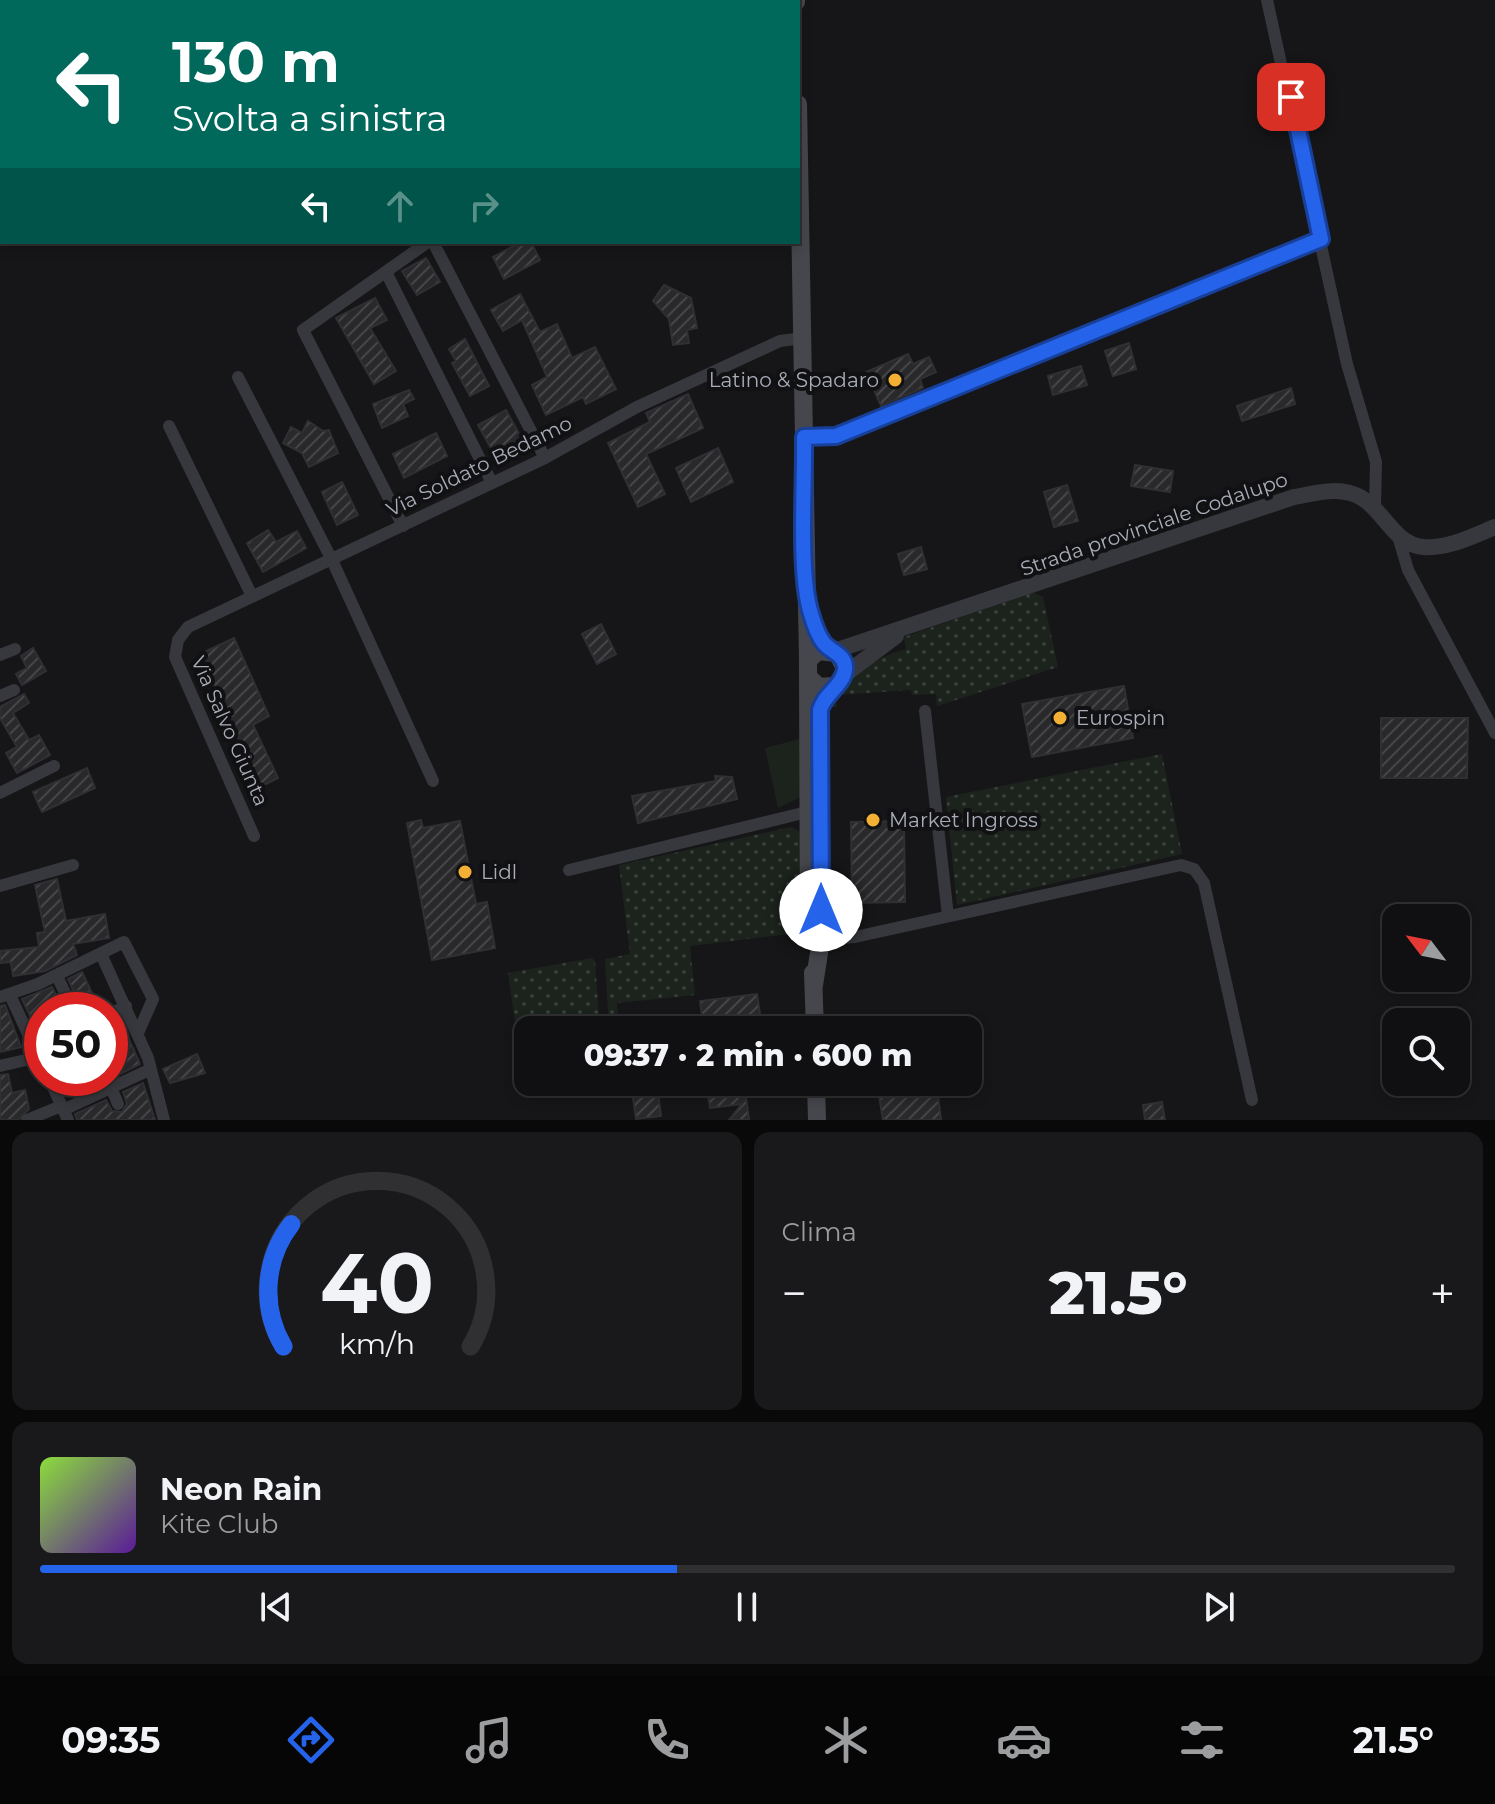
<!DOCTYPE html>
<html lang="it">
<head>
<meta charset="utf-8">
<style>
  body { margin:0; font-family:Montserrat,sans-serif; background:#19191b; color:#f1f3f6; height:100vh; display:flex; flex-direction:column; font-size:30px; white-space:nowrap }
  * { box-sizing:border-box; margin:0 }
  p { font-size:26px; color:#9c9d9f }
  .icon { flex:none; width:44px; height:44px; fill:none; stroke:currentColor; stroke-width:2; stroke-linecap:round; stroke-linejoin:round }
  .map { position:relative; height:1120px; overflow:hidden }
  .side { display:flex; flex-direction:column; gap:12px; padding:12px; background:#09090a; flex:1 }
  .side>* { flex:none }
  .top-card { position:absolute; left:0px; top:0px; width:800px; height:244px; box-shadow:0 4px 12px #0003,0 0 0 2px #303032; background:#00695c; color:#fff; overflow:hidden }
  .needle { width:52px; rotate:302deg }
  .tools { position:absolute; left:1382px; top:904px; display:grid; gap:16px }
  .tools a { display:grid; place-items:center; width:88px; height:88px; border-radius:16px; background:#101012; box-shadow:0 4px 12px #0003,0 0 0 2px #303032; font-size:40px }
  .speed { position:absolute; left:24px; top:992px; display:flex; gap:16px; font-size:40px; font-weight:700; text-align:center }
  .speed>* { display:grid; place-content:center; width:104px; height:104px; border-radius:50%; background:#101012; box-shadow:0 4px 12px #0003,0 0 0 2px #303032; line-height:1 }
  .speed .limit { border:12px solid #d22; background:#fff; color:#111 }
  .pin { position:absolute; display:grid; place-items:center; width:68px; height:68px; color:#fff; margin:-34px; border-radius:16px; box-shadow:0 4px 12px #0006 }
  .me { position:absolute; width:88px; margin:-44px; rotate:0deg; stroke-linejoin:round; filter:drop-shadow(0 0 6px #0008) }
  .turn { display:flex; align-items:center; gap:28px; height:168px; padding:0 40px; font-size:36px }
  .turn .icon { width:104px; height:104px; stroke-width:2.5 }
  .turn b { display:block; font-size:56px; line-height:68px }
  .lanes { display:flex; align-items:center; height:76px; padding:0 40px; background:#0003; justify-content:center; gap:40px; direction:ltr }
  .lanes .off { opacity:.35 }
  .big { font-size:60px; font-weight:800; line-height:1.1 }
  .side .tile { flex:1; display:flex; flex-direction:column; justify-content:center; gap:12px; min-width:0; padding:0 28px; border-radius:16px; background:#19191b }
  .side .dial { align-items:center; gap:0 }
  .dial svg { height:208px; overflow:visible; fill:none; stroke:#303032; stroke-width:7; stroke-linecap:round; text-anchor:middle }
  .dial text { fill:#f1f3f6; stroke:none }
  .song { display:flex; align-items:center; gap:24px }
  .cover { width:96px; height:96px; border-radius:12px; background:linear-gradient(135deg,hsl(90 70% 55%),hsl(270 70% 35%)) }
  .played { height:8px; border-radius:4px; background:linear-gradient(90deg,#2563eb 45%,#303032 45%) }
  .keys { display:flex; justify-content:space-around; direction:ltr }
  .heat { display:flex; justify-content:space-between; align-items:center; font-size:44px; direction:ltr }
  .side .tiles { flex:1; display:grid; gap:12px; grid-template-columns:1fr 1fr }
  .tile:last-child { grid-column:span 2 }
  .trip { position:absolute; left:514px; top:1016px; width:468px; height:80px; border-radius:16px; background:#101012; box-shadow:0 4px 12px #0003,0 0 0 2px #303032; font-weight:800; line-height:80px; text-align:center }
  .dock { display:flex; height:128px; justify-content:space-around; align-items:center; background:#060607; color:#9c9d9f }
  .dock .icon { width:56px; height:56px }
  .dock .on { color:#2563eb }
  .dock b { font-size:36px; color:#f1f3f6 }
  .map>svg:first-child { display:block }
  .grass { fill:url(#grass-dots) }
  .garden { fill:#1c231d }
  .building { fill:url(#building-hatch); stroke:#303034; stroke-width:2 }
  .lines { fill:none; stroke-linecap:round; stroke-linejoin:round }
  .minor { stroke:#37383d; stroke-width:12 }
  .tertiary { stroke:#37383d; stroke-width:16 }
  .secondary { stroke:#45474d; stroke-width:18 }
  .route-casing { stroke:#184099; stroke-width:20 }
  .route { stroke:#2563eb; stroke-width:14 }
  .poi-dot { fill:#f2b134; stroke:#111113; stroke-width:3 }
  .labels { text-anchor:middle; stroke-width:8; stroke-linejoin:round; paint-order:stroke }
  .poi-label { font-size:20px; fill:#a8adb8; stroke:#111113; text-anchor:start }
  .street-label { font-size:20px; fill:#a8adb8; stroke:#111113 }
</style>
</head>
<body>
<div class="map">
<svg width="1495" height="1120" viewBox="0 0 1495 1120">
  <defs>
    <pattern id="grass-dots" width="8" height="8" patternUnits="userSpaceOnUse" patternTransform="scale(2)"><rect width="8" height="8" fill="#1c231d"/><path d="M2 2h.1M6 6h.1" fill="none" stroke="#3a403c" stroke-width="1.8" stroke-linecap="round"/></pattern>
    <pattern id="building-hatch" width="6" height="6" patternUnits="userSpaceOnUse" patternTransform="scale(2)"><rect width="6" height="6" fill="#29292c"/><path d="M-1 1l2-2M0 6l6-6M5 7l2-2" fill="none" stroke="#454548"/></pattern>
  </defs>
  <rect width="100%" height="100%" fill="#161618"/>
  <g class="grass">
    <path d="M1033,592L1043,597L1058,667L937,706L936,694L912,695L911,690L837,695L836,707H826C848,680 871,658 906,649L904,637Z"/>
    <path d="M1162,754L1182,854L957,905L946,797Z"/>
    <path d="M791,827L800,832L805,932L690,946L695,995L617,1003L619,1030H609L605,959L630,954L619,865Z"/>
    <path d="M592,958L595,961L600,1030H528V1062L521,1063L508,973Z"/>
  </g>
  <path class="garden" d="M800,739L801,797L778,808L765,748Z"/>
  <g class="building">
    <path d="M521,242H531L540,260L504,279L493,257Z"/>
    <path d="M426,258L440,282L417,295L402,271Z"/>
    <path d="M664,285L691,298L697,328L687,330L689,343L673,345L669,319L653,301Z"/>
    <path d="M520,294L540,332L557,324L572,358L595,347L616,389L586,404L583,397L546,415L532,385L547,377L522,320L503,331L491,310Z"/>
    <path d="M375,298L387,320L370,328L396,371L374,384L336,318Z"/>
    <path d="M465,339L489,386L470,396L452,363L456,361L449,349Z"/>
    <path d="M1129,343L1136,369L1113,376L1105,351Z"/>
    <path d="M908,354L913,364L929,357L936,372L920,379L923,388L881,406L866,372Z"/>
    <path d="M1081,366L1087,385L1053,395L1048,376Z"/>
    <path d="M1291,388L1295,404L1242,421L1237,406Z"/>
    <path d="M409,390L414,399L403,404L408,416L382,428L373,404Z"/>
    <path d="M688,394L703,428L646,454L665,494L638,507L608,443L650,422L646,413Z"/>
    <path d="M506,410L522,439L494,454L478,425Z"/>
    <path d="M308,421L323,431L329,430L338,453L309,467L302,453L283,443L291,427L302,433Z"/>
    <path d="M436,433L447,456L404,478L393,454Z"/>
    <path d="M718,448L733,482L691,502L676,468Z"/>
    <path d="M1135,465L1173,471L1170,492L1131,486Z"/>
    <path d="M342,482L358,515L337,525L322,492Z"/>
    <path d="M1067,485L1078,521L1054,527L1044,492Z"/>
    <path d="M268,530L276,542L297,531L306,548L263,572L247,543Z"/>
    <path d="M921,547L927,569L904,575L898,554Z"/>
    <path d="M601,624L616,654L597,664L582,634Z"/>
    <path d="M234,638L269,716L253,725L278,778L260,787L200,654Z"/>
    <path d="M33,648L46,671L22,685L16,674L27,668L21,656Z"/>
    <path d="M1124,686L1133,738L1032,757L1022,704Z"/>
    <path d="M24,694L29,703L13,713L29,740L39,735L50,755L17,773L6,753L17,747L0,718V707Z"/>
    <path d="M1381,718H1468L1467,778H1381Z"/>
    <path d="M87,768L95,788L42,812L33,792Z"/>
    <path d="M715,776L732,777L737,799L638,823L632,796L716,781Z"/>
    <path d="M421,820L423,828L460,821L476,904L487,902L495,948L432,960L407,823Z"/>
    <path d="M904,821L905,902L852,903L851,822Z"/>
    <path d="M57,879L66,921L105,914L109,938L73,944L77,955L45,971L13,976L11,962L0,963V951L39,947L37,933L45,932L35,885Z"/>
    <path d="M82,972L100,1010H82L68,979Z"/>
    <path d="M52,987L63,1010H42V1041L22,999Z"/>
    <path d="M757,994L762,1028L704,1030L700,1001Z"/>
    <path d="M5,1005L21,1047L0,1052V1006Z"/>
    <path d="M910,1018L912,1030H874L873,1024Z"/>
    <path d="M121,1021L140,1064L116,1076L110,1070V1026Z"/>
    <path d="M197,1054L205,1073L170,1083L163,1069Z"/>
    <path d="M8,1074L12,1093L25,1090L29,1109L18,1120H0V1075Z"/>
    <path d="M706,1082H744L749,1120H729L742,1104L710,1108Z"/>
    <path d="M143,1083L155,1120H77L75,1114L106,1100L112,1111L122,1112L127,1104L123,1092Z"/>
    <path d="M649,1087L650,1095L658,1093L661,1116L636,1119L632,1090Z"/>
    <path d="M937,1088L941,1120H883L879,1096Z"/>
    <path d="M1162,1102L1165,1120H1145L1143,1105Z"/>
  </g>
  <g class="lines">
    <g class="minor">
      <path d="M1267,0L1347,364L1376,462L1375,507"/>
      <path d="M85,2L87,0"/>
      <path d="M386,2L389,0"/>
      <path d="M0,92L2,90"/>
      <path d="M433,242L545,458"/>
      <path d="M386,272L492,483"/>
      <path d="M238,377L332,560L433,781"/>
      <path d="M169,426L252,596"/>
      <path d="M804,437L836,436L1321,239"/>
      <path d="M403,526L303,330L428,242"/>
      <path d="M1398,536L1408,570L1495,733"/>
      <path d="M0,655L15,649"/>
      <path d="M0,696L14,690"/>
      <path d="M925,711L948,916"/>
      <path d="M0,793L54,766"/>
      <path d="M254,836L175,657L178,640L188,627L545,458L637,407L780,341L803,338"/>
      <path d="M569,870L807,812"/>
      <path d="M0,886L73,865"/>
      <path d="M816,940L855,937L1181,865L1194,869L1204,883L1252,1100"/>
      <path d="M101,954L148,1058L164,1120"/>
      <path d="M57,976L73,1010"/>
      <path d="M10,995L42,1064"/>
      <path d="M0,997L38,984L124,942L153,999L138,1033"/>
      <path d="M110,1014L126,1006"/>
      <path d="M0,1066L39,1057"/>
      <path d="M49,1078L68,1120"/>
      <path d="M107,1078L118,1104"/>
      <path d="M63,1110L149,1070"/>
      <path d="M27,1120L61,1106"/>
    </g>
    <g class="tertiary">
      <path d="M834,651L1294,497C1312,494 1332,488 1350,493C1382,501 1390,544 1423,547C1448,549 1473,536 1495,527"/>
      <path d="M844,675L896,636"/>
    </g>
    <g class="secondary">
      <path d="M796,0V2"/>
      <path d="M798,104L808,660"/>
      <path d="M808,677L809,935"/>
      <path d="M813,973L815,1030"/>
      <path d="M814,985L821,940L820,710C825,693 842,685 845,668L837,653L818,651L808,660V677L819,687L834,686"/>
      <path d="M816,1082L817,1120"/>
    </g>
  </g>
  <g class="lines">
    <g class="route-casing">
      <path id="route" d="M821,910L820,710C824,694 844,685 845,669C846,654 830,652 823,642C817,634 814,624 811,614C798,573 805,483 804,437L836,436L1321,239L1291,97"/>
    </g>
    <use href="#route" class="route"/>
  </g>
  <g class="poi-dot">
    <circle cx="895" cy="380" r="8"/>
    <circle cx="1060" cy="718" r="8"/>
    <circle cx="873" cy="820" r="8"/>
    <circle cx="465" cy="872" r="8"/>
  </g>
  <g class="labels">
    <g class="poi-label">
      <text x="879" y="387" text-anchor="end">Latino &amp; Spadaro</text>
      <text x="1076" y="725">Eurospin</text>
      <text x="889" y="827">Market Ingross</text>
      <text x="481" y="879">Lidl</text>
    </g>
    <g class="street-label">
      <text transform="translate(479 466) rotate(-26)" y="7">Via Soldato Bedamo</text>
      <text transform="translate(1154 524) rotate(-19)" y="7">Strada provinciale Codalupo</text>
      <text transform="translate(230 731) rotate(66)" y="7">Via Salvo Giunta</text>
    </g>
  </g>
</svg>
<div class="tools">
<a><svg class="needle" viewBox="-14 -14 28 28"><path d="M0-13l5 13h-10z" fill="#e53935"/><path d="M0 13l5-13h-10z" fill="#9c9d9f"/></svg></a>
<a><svg class="icon" aria-label="search" viewBox="0 0 24 24"><circle cx="10" cy="10" r="6"/><path d="M15 15l6 6"/></svg></a>
</div>
<div class="speed"><div class="limit">50</div></div>
<div class="pin" style="left:1291px;top:97px;background:#d93025"><svg class="icon" aria-label="arrive" viewBox="0 0 24 24"><path d="M6 21V4h12l-3 4 3 4H6"/></svg></div>
<svg class="me" style="left:821px;top:910px" viewBox="-20 -20 40 40"><circle r="19" fill="#fff"/><path d="M0-13L10 11 0 6-10 11z" fill="#2563eb"/></svg>
<div class="trip">09:37 · 2 min · 600 m</div>
<div class="top-card">
<div class="turn"><svg class="icon" aria-label="left" viewBox="0 0 24 24"><path d="M17 20v-9H6M10 6l-5 5 5 5"/></svg><div><b>130 m</b>Svolta a sinistra</div></div>
<div class="lanes"><svg class="icon" aria-label="left" viewBox="0 0 24 24"><path d="M17 20v-9H6M10 6l-5 5 5 5"/></svg><svg class="icon off" aria-label="ahead" viewBox="0 0 24 24"><path d="M12 20V5M6 11l6-6 6 6"/></svg><svg class="icon off" aria-label="right" viewBox="0 0 24 24"><path d="M7 20v-9h11M14 6l5 5-5 5"/></svg></div>
</div>
</div>
<section class="side">
<div class="tiles">
<div class="tile dial"><svg viewBox="0 0 100 80">
<path d="M14 69A42 42 0 1 1 86 69"/>
<path d="M14 69A42 42 0 0 1 17 22" stroke="#2563eb"/>
<text x="50" y="56" font-size="32" font-weight="700">40</text>
<text x="50" y="72" font-size="11">km/h</text>
</svg></div>
<div class="tile"><p>Clima</p>
<div class="heat"><a>−</a><b class="big">21.5°</b><a>+</a></div>
</div>
<div class="tile">
<div class="song"><i class="cover"></i><div><b>Neon Rain</b><p>Kite Club</p></div></div>
<div class="played"></div>
<div class="keys"><svg class="icon" aria-label="previous" viewBox="0 0 24 24"><path d="M18 5L8 12l10 7zM5 5v14"/></svg><svg class="icon" aria-label="pause" viewBox="0 0 24 24"><path d="M8 5v14M16 5v14"/></svg><svg class="icon" aria-label="next" viewBox="0 0 24 24"><path d="M6 5l10 7-10 7zM19 5v14"/></svg></div>
</div>
</div>
</section>
<nav class="dock">
<b>09:35</b>
<svg class="icon on" aria-label="directions" viewBox="0 0 24 24"><path d="M12 3l9 9-9 9-9-9zM9 14v-3h6M13 9l2 2-2 2"/></svg>
<svg class="icon" aria-label="music" viewBox="0 0 24 24"><path d="M9 18V5l10-2v13"/><circle cx="6" cy="18" r="3"/><circle cx="16" cy="16" r="3"/></svg>
<svg class="icon" aria-label="phone" viewBox="0 0 24 24"><path d="M5 4h4l2 5-3 2q2 4 5 5l2-3 5 2v4C11 20 4 13 5 4z"/></svg>
<svg class="icon" aria-label="climate" viewBox="0 0 24 24"><path d="M12 3v18M4 7l16 10M4 17L20 7"/></svg>
<svg class="icon" aria-label="car" viewBox="0 0 24 24"><path d="M5 17H2v-5l4-1 3-4h7l3 4 3 1v5h-3M9 17h6M6 11h13"/><circle cx="7" cy="17" r="2"/><circle cx="17" cy="17" r="2"/></svg>
<svg class="icon" aria-label="filters" viewBox="0 0 24 24"><path d="M4 7h16M4 17h16"/><circle cx="9" cy="7" r="2"/><circle cx="15" cy="17" r="2"/></svg>
<b>21.5°</b>
</nav>
</body>
</html>
